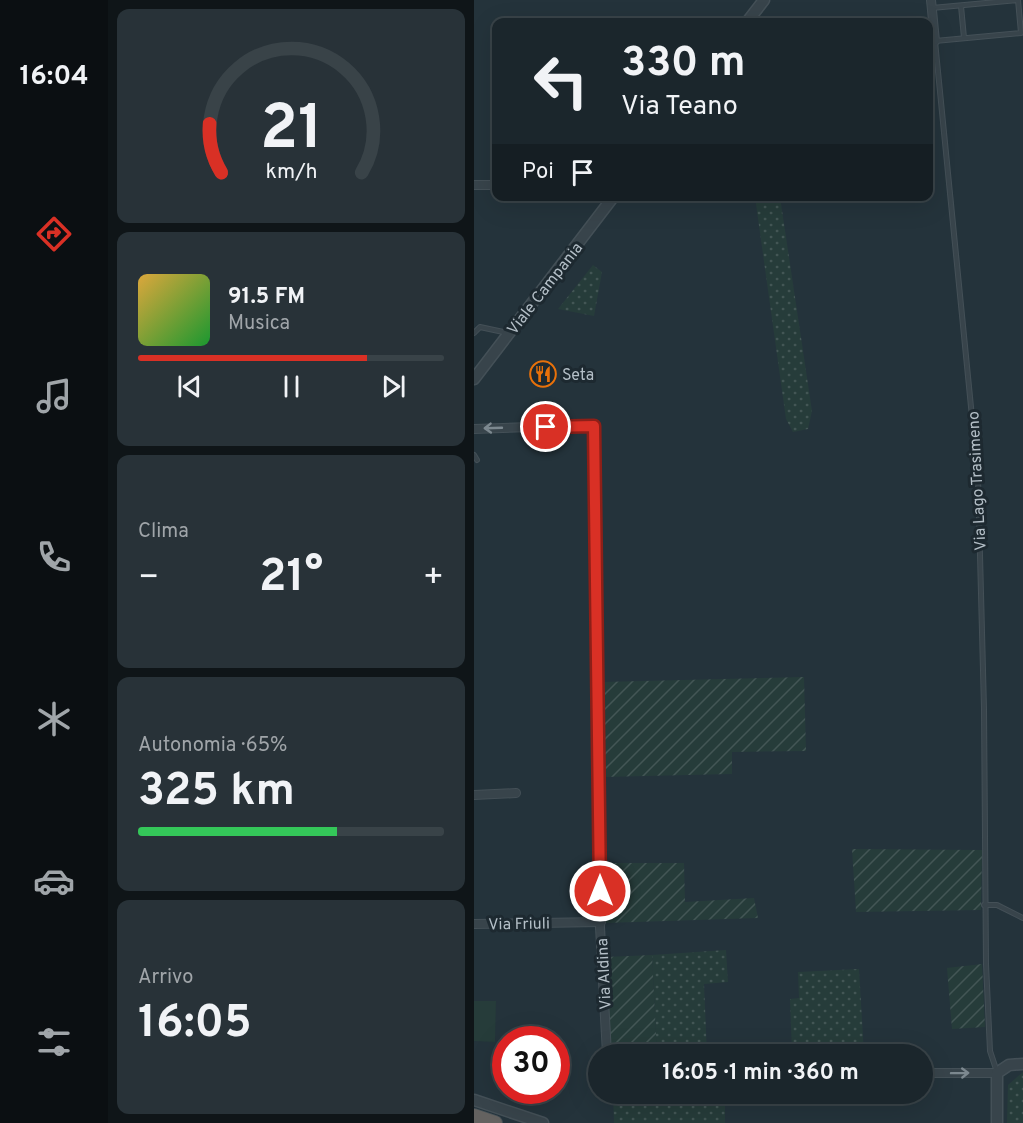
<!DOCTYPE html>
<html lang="it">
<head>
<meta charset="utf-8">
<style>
  body { margin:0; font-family:Overpass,sans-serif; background:#283238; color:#f1f3f6; height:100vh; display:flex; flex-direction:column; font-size:22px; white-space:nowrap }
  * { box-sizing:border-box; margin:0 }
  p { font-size:20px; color:#a0a5a9 }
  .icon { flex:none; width:33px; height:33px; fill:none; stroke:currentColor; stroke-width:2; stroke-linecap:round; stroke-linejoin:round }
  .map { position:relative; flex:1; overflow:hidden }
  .side { display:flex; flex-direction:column; gap:9px; padding:9px; background:#0f1518; width:366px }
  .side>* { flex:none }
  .guide { position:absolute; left:18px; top:18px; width:441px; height:183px; border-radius:12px; box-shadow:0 6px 24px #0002,0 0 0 2px #394348; background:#1b262c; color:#f1f3f6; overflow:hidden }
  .speed { position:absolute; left:18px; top:1026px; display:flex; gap:12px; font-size:30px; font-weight:700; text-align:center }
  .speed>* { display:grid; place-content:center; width:78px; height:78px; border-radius:50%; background:#1b262c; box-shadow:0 6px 24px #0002,0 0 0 2px #394348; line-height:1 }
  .speed .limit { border:9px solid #d22; background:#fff; color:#111 }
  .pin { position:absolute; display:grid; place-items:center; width:51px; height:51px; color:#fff; margin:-26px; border:3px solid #fff; border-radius:50%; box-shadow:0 2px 6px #0007 }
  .me { position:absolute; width:66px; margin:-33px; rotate:0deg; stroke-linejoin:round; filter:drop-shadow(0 0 4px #0008) }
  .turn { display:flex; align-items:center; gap:21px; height:126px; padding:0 30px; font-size:27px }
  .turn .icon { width:78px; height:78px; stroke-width:2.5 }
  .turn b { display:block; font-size:42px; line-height:51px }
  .then { display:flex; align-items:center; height:57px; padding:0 30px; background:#0003; gap:12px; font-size:22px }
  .big { font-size:45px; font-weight:700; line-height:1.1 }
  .side .tile { flex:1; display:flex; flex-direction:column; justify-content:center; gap:9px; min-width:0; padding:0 21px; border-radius:12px; background:#283238 }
  .side .dial { align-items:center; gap:0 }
  .dial svg { height:156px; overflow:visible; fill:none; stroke:#394348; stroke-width:7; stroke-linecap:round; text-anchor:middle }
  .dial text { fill:#f1f3f6; stroke:none }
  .song { display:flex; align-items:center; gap:18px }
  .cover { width:72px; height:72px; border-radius:9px; background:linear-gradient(135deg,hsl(40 70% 55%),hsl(130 70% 35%)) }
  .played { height:6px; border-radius:3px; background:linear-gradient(90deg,#d93025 75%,#394348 75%) }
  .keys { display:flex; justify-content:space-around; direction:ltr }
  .heat { display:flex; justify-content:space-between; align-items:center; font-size:33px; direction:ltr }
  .charge { height:9px; border-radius:4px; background:linear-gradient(90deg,#34c759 65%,#394348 0) }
  .trip { position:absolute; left:114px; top:1044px; width:345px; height:60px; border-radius:30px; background:#1b262c; box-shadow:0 6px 24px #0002,0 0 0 2px #394348; font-weight:700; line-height:60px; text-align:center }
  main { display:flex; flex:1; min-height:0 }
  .tab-bar { display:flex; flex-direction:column; width:108px; justify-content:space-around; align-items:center; background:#0b0f12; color:#a0a5a9 }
  .tab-bar .icon { width:42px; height:42px }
  .tab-bar .active { color:#d93025 }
  .tab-bar b { font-size:27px; color:#f1f3f6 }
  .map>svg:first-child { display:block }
  .grass { fill:url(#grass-dots) }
  .garden { fill:url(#garden-furrows) }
  .pitch { fill:#263c3a }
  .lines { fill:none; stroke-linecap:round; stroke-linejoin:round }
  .service-casing { stroke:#445057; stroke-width:6 }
  .minor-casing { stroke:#445057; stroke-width:10 }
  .tertiary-casing { stroke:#445057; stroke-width:13 }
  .trunk-casing { stroke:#434f56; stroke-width:16 }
  .service { stroke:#38444b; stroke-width:4 }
  .minor { stroke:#38444b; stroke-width:8 }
  .tertiary { stroke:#38444b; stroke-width:10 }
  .trunk { stroke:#646260; stroke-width:14 }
  .oneway { stroke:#7c888f }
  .route-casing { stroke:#8d1f18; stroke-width:15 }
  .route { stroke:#d93025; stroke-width:10 }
  .labels { text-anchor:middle; stroke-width:6; stroke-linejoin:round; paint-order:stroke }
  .street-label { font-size:16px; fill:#b4bfc7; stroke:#1d2930 }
  .poi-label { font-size:16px; fill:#b4bfc7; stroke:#1d2930; text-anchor:start }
</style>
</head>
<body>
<main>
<nav class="tab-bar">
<b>16:04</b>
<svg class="icon active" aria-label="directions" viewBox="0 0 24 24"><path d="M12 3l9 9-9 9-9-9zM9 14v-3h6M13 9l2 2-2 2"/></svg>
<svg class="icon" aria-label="music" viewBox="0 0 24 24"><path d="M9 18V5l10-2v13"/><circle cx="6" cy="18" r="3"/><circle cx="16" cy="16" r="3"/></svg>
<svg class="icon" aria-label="phone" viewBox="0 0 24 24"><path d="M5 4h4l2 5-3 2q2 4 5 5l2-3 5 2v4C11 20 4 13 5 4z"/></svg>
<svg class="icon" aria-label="climate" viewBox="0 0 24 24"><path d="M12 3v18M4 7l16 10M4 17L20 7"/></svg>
<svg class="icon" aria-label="car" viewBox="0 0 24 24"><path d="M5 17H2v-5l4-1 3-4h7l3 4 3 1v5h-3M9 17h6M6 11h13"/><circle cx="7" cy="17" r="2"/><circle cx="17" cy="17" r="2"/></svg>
<svg class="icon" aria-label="filters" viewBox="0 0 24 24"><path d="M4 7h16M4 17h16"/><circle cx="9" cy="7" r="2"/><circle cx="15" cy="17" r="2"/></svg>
</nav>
<section class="side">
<div class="tile dial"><svg viewBox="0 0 100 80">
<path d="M14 69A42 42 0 1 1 86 69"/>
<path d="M14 69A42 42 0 0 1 8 44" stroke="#d93025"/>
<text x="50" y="56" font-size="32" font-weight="700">21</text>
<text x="50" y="72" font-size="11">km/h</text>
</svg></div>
<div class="tile">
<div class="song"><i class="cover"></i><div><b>91.5 FM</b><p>Musica</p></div></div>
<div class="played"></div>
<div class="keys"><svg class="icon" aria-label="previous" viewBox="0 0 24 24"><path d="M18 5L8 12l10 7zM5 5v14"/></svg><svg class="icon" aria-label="pause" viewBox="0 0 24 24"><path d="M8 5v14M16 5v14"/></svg><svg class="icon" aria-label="next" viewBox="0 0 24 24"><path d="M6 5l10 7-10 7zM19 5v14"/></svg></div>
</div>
<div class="tile"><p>Clima</p>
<div class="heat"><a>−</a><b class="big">21°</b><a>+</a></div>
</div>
<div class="tile"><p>Autonomia · 65%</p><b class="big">325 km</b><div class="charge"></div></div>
<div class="tile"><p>Arrivo</p><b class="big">16:05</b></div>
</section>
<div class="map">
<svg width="549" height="1123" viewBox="0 0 549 1123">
  <defs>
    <pattern id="grass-dots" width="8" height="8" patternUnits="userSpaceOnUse" patternTransform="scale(1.5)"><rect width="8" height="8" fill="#263c3a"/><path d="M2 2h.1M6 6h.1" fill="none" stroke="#435655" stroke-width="1.8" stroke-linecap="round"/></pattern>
    <pattern id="garden-furrows" width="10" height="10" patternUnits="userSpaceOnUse" patternTransform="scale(1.5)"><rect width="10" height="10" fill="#263c3a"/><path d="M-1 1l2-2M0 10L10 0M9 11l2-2" fill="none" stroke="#435655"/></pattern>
  </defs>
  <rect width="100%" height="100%" fill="#24333b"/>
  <g class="grass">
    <path d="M281,197H306L338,411L334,429L319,432L312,419Z"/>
    <path d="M119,265L128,272L120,316L84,309Z"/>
    <path d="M252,950L254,982L230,984L233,1054H183L178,955Z"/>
    <path d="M385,969L390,1054H318L316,999L325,998L324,972Z"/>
    <path d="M549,1072V1123H533L534,1085Z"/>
    <path d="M139,1094H251V1123H140Z"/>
  </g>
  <g class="garden">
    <path d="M330,677L332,751L258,752V774L129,777L128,682Z"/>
    <path d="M378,849L508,850L507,910L382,912Z"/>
    <path d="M130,863H210L211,902L280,898L284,918L131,923Z"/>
    <path d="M178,955L183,1054H137L132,957Z"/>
    <path d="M508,964L511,1027L478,1029L473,968Z"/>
  </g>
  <path class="pitch" d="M0,1001H22L21,1042L0,1041Z"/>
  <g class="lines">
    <g class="service-casing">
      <g id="service">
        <path d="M487,6L490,38"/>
        <path d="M458,8L544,0L547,33L461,41L504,478L510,709L512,964L516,1051L523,1072"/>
        <path d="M0,333L6,327L34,333"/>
        <path d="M0,455L3,460"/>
        <path d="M510,905H523L549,918"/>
      </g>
    </g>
    <g class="minor-casing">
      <g id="minor">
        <path d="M457,0L461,41"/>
        <path d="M0,185H22"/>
        <path d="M0,429L120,425L126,927L133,1054"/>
        <path d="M0,795L42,793"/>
        <path d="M0,924L127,922"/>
        <path d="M448,1073H523"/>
      </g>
    </g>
    <g class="tertiary-casing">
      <g id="tertiary">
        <path d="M273,22L290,0"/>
        <path d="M0,379L140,196"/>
        <path d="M0,1100L69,1123"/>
        <path d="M523,1123V1073L535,1065L549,1064"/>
      </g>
    </g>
    <g class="trunk-casing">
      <path id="trunk" d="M0,1116L21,1123"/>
    </g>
    <use href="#service" class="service"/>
    <use href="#minor" class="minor"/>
    <use href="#tertiary" class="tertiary"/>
    <use href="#trunk" class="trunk"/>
  </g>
  <defs><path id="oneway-shaft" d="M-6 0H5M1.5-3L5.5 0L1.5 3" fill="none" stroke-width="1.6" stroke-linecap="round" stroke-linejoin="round" transform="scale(1.5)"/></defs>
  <g class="oneway">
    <use href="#oneway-shaft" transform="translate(19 428) rotate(178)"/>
    <use href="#oneway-shaft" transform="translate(486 1073) rotate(-1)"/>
  </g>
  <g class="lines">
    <g class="route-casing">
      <path id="route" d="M72,427L120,426L126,891"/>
    </g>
    <use href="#route" class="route"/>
  </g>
  <defs>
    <g id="restaurant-ring" transform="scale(1.35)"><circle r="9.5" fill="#1d2930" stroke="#e8710a" stroke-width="1.5"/><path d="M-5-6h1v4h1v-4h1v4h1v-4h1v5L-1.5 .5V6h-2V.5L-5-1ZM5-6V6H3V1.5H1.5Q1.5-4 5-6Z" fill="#e8710a"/></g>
  </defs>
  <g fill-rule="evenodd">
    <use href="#restaurant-ring" x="69" y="374"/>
  </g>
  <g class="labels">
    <g class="street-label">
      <text transform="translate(70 288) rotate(-52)" y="6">Viale Campania</text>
      <text transform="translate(502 481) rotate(-93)" y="6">Via Lago Trasimeno</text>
      <text transform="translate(45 923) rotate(-1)" y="6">Via Friuli</text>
      <text transform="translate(129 974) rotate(-93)" y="6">Via Aldina</text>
    </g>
    <g class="poi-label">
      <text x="88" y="380">Seta</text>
    </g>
  </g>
</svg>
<div class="speed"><div class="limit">30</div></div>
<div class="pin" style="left:72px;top:427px;background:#d93025"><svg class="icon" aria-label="arrive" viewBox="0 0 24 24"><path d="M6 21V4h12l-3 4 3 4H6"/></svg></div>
<svg class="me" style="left:126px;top:891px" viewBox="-20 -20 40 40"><circle r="17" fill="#d93025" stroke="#fff" stroke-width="3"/><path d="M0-11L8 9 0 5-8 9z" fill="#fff"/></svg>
<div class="trip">16:05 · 1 min · 360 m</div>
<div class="guide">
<div class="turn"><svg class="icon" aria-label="left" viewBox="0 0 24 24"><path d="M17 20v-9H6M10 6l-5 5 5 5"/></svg><div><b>330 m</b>Via Teano</div></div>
<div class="then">Poi<svg class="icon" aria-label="arrive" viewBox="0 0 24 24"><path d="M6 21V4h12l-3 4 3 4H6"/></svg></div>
</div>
</div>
</main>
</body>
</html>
